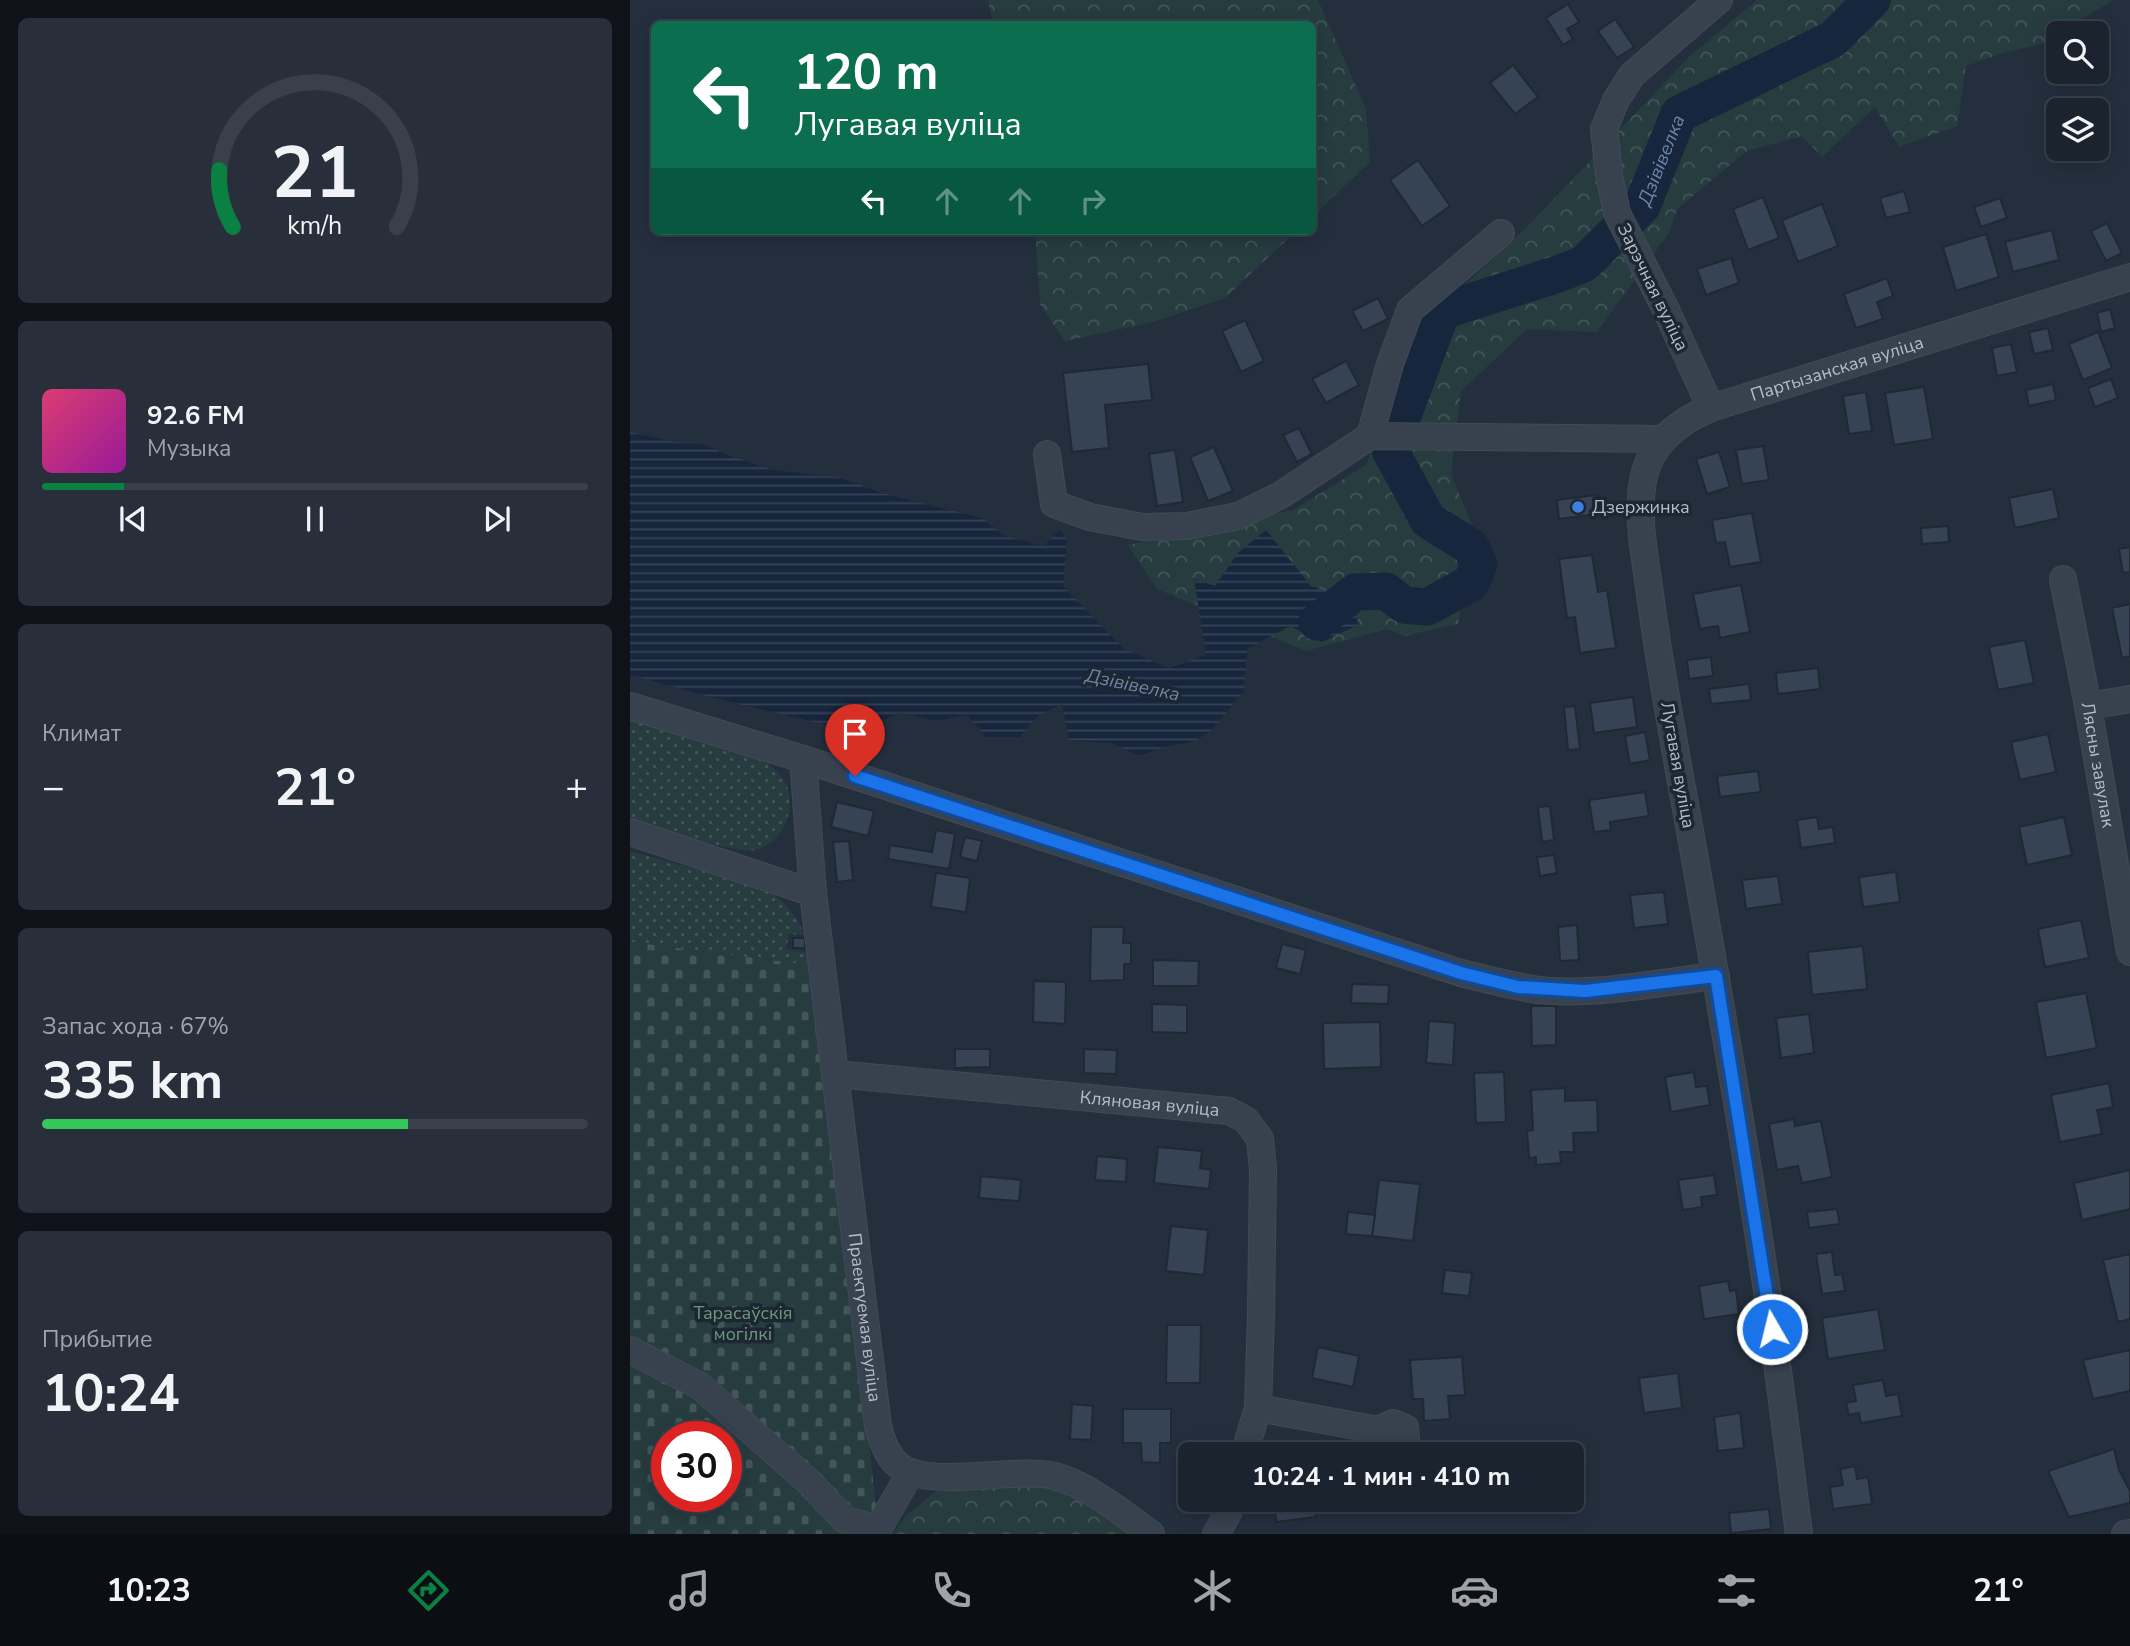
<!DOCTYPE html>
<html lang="ru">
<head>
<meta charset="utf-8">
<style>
  body { margin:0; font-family:"Nunito Sans",sans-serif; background:#282f3a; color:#f1f3f6; height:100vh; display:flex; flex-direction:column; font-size:26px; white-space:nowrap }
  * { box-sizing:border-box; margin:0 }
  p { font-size:23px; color:#a0a4aa }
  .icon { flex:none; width:38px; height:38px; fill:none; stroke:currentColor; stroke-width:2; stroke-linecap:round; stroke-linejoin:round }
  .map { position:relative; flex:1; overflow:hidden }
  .sheet { display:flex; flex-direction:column; gap:18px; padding:18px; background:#0f1319; width:630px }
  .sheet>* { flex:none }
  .guide { position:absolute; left:21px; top:21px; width:665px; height:214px; border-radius:10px; box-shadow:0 4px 18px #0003,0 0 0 2px #39404a; background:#0b6e4f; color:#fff; overflow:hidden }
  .controls { position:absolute; left:1416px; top:21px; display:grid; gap:14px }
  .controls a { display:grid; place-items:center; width:63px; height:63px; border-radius:10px; background:#1b232e; box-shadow:0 4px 18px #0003,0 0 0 2px #39404a; font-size:35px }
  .speed { position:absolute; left:21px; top:1421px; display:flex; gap:14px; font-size:35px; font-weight:700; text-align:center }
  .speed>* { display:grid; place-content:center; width:91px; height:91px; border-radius:50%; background:#1b232e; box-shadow:0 4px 18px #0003,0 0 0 2px #39404a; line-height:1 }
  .speed .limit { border:10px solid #d22; background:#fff; color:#111 }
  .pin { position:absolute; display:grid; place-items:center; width:60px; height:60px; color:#fff; margin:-72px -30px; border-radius:50% 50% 50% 0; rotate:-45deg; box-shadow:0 0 7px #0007 }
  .pin .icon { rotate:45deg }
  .me { position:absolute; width:77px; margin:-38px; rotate:352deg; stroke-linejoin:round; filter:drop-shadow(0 0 5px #0008) }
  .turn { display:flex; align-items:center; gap:24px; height:147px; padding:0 28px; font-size:32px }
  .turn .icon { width:91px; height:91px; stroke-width:2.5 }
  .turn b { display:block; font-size:49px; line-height:60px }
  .lanes { display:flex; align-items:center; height:66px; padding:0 28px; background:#0003; justify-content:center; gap:35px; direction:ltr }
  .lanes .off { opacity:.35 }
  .big { font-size:52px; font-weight:700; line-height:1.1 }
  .sheet .widget { flex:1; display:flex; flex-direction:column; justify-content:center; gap:10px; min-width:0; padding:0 24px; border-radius:10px; background:#282f3a }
  .sheet .dial { align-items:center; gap:0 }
  .dial svg { height:182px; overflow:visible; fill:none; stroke:#39404a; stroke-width:7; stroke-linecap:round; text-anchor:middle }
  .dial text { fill:#f1f3f6; stroke:none }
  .song { display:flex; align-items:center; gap:21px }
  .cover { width:84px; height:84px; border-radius:10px; background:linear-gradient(135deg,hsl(340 70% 55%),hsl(300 70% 35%)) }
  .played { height:7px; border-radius:4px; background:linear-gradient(90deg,#0b8043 15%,#39404a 15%) }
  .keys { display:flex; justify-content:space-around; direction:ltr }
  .heat { display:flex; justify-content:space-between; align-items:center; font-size:38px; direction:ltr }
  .charge { height:10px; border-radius:5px; background:linear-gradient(90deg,#34c759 67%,#39404a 0) }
  .trip { position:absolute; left:548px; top:1442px; width:406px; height:70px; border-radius:10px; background:#1b232e; box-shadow:0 4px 18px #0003,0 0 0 2px #39404a; font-weight:700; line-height:70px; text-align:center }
  .menu { display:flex; height:112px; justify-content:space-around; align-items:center; background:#0b0e12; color:#a0a4aa }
  .menu .icon { width:49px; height:49px }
  .menu .active { color:#0b8043 }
  .menu b { font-size:32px; color:#f1f3f6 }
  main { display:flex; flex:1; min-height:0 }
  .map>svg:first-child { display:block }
  .grass { fill:url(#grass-dots) }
  .forest { fill:url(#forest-crowns) }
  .cemetery { fill:url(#cemetery-stones); fill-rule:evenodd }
  .water { fill:url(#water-rules) }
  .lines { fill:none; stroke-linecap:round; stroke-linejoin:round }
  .river { stroke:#17263c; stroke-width:37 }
  .building { fill:#364354; stroke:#1f2835; stroke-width:2 }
  .minor-casing { stroke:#414a57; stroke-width:28 }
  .minor { stroke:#38414e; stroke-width:26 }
  .route-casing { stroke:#114b97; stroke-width:18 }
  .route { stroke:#1a73e8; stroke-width:12 }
  .shop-dot { fill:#3f7fe0; stroke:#1d2633; stroke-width:2.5 }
  .labels { text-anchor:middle; stroke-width:7; stroke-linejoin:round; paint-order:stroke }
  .street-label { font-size:18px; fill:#b4bcc9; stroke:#1d2633 }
  .poi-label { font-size:18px; fill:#b4bcc9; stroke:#1d2633; text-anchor:start }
  .park-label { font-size:18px; fill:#6b9a76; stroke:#1d2633 }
  .water-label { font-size:19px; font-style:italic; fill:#6d86a8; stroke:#1d2633 }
</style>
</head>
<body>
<main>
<section class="sheet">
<div class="widget dial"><svg viewBox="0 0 100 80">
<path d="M14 69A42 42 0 1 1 86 69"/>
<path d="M14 69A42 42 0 0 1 8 44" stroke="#0b8043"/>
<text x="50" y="56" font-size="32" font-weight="700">21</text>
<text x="50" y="72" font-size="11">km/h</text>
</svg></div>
<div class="widget">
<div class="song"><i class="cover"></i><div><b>92.6 FM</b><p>Музыка</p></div></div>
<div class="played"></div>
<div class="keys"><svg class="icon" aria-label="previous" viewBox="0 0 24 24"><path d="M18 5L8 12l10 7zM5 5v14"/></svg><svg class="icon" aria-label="pause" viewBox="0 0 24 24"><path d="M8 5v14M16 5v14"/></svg><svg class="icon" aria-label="next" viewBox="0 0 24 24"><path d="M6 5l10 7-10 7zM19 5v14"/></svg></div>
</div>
<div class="widget"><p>Климат</p>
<div class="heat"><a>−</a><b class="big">21°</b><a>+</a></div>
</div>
<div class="widget"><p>Запас хода · 67%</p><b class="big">335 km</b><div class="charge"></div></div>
<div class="widget"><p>Прибытие</p><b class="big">10:24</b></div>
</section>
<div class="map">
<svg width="1500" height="1534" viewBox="0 0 1500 1534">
  <defs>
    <pattern id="grass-dots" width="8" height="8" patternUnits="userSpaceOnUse" patternTransform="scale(1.75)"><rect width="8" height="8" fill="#263c3f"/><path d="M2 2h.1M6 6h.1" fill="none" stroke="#435659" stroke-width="1.8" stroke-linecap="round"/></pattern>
    <pattern id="forest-crowns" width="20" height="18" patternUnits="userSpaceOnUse" patternTransform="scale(1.75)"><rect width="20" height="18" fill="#263c3f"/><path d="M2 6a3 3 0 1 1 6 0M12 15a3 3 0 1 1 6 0" fill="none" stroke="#435659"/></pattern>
    <pattern id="cemetery-stones" width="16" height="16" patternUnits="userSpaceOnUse" patternTransform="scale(1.75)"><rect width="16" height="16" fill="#263c3f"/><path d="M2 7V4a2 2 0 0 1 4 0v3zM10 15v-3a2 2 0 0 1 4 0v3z" fill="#435659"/></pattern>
    <pattern id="water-rules" width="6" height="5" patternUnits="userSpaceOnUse" patternTransform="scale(1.75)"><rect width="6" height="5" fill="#17263c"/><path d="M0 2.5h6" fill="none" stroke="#364457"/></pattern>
  </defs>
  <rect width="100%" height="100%" fill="#242f3e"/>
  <g class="grass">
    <path d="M0,716L132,759C151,773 164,787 159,812C156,829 143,846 125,850C105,854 25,827 0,820Z"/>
    <path d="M0,851L131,887C152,898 166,912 174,935L159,934L156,949L176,952L178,965L0,942Z"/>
  </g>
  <g class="forest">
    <path d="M358,0H688L736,109L740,162L683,216L682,24H363Z"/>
    <path d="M1127,0H1483L1412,44L1379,51L1336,66L1327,126L1269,147L1245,107L1192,157L1172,136L1117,151L1047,209L1039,233L967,332L897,329L831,391L821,474L842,525L828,624L774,636L757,629L676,651L527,589L498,545L663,510L736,465L785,331L898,226L1060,56Z"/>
    <path d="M405,231H666L595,298L523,322L435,341L410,304Z"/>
    <path d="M347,1482L419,1486L456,1502L504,1534H262L276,1516L305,1492Z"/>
  </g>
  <path class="cemetery" d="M0,942L178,965L203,1117L249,1534H0ZM37,1437H96V1496H37Z"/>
  <path class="water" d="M0,432L45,442L70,443L101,456L142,470L209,477L252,493L352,518L375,536L414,546L430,529L437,540L433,586L494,649L539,668L576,655L564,579L585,586L608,553L636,530L681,586L700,592H725L728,625L692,642L660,626L617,649L614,691L582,730L565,741L534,747L510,756L481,743L439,741L432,704L408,716L390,737H356L337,715L308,721L270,713L227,732L88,699L0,675Z"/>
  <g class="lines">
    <g class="river">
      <path id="s1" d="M770,423L812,311L925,275L954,264L1012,206L1049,114L1203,39L1242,0"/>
      <path d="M687,622L725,592L756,591L774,605L797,607L841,583L849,564L841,547L798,520L760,450L763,443"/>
    </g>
  </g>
  <g class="building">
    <path d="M938,4L949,22L937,29L943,39L933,45L916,18Z"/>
    <path d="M985,19L1004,47L987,58L968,31Z"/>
    <path d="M883,65L908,97L885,114L860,83Z"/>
    <path d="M788,160L820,206L792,226L760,180Z"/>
    <path d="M1274,191L1280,212L1256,218L1250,198Z"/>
    <path d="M1133,197L1149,238L1118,250L1103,209Z"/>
    <path d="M1370,198L1377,218L1351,227L1344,207Z"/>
    <path d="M1192,204L1208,246L1168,262L1152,220Z"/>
    <path d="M1477,223L1492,253L1476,261L1461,231Z"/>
    <path d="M1422,230L1429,260L1383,272L1375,242Z"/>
    <path d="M1356,234L1369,277L1326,291L1313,247Z"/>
    <path d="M1101,258L1109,283L1076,295L1067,269Z"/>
    <path d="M1257,278L1263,296L1247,302L1253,319L1226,328L1214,294Z"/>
    <path d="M748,298L758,319L733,331L722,311Z"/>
    <path d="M1480,309L1485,328L1471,332L1467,313Z"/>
    <path d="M615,320L634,361L611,372L592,331Z"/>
    <path d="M1418,328L1423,350L1404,354L1399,332Z"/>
    <path d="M1468,332L1482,368L1453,380L1439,344Z"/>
    <path d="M1381,344L1387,372L1367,376L1362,348Z"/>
    <path d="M716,361L729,385L696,403L682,379Z"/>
    <path d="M518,364L522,400L475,405L479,448L442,452L433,373Z"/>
    <path d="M1481,379L1488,398L1465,407L1458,388Z"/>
    <path d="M1423,384L1426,400L1399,406L1396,390Z"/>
    <path d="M1294,387L1303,439L1264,445L1255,393Z"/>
    <path d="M1236,392L1242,431L1219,434L1213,396Z"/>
    <path d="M669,428L682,454L667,462L653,435Z"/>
    <path d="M1133,446L1139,480L1112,484L1106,450Z"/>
    <path d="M584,447L603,491L578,501L560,457Z"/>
    <path d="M545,450L553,502L527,506L519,454Z"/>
    <path d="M1089,452L1100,487L1077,494L1066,459Z"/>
    <path d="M1423,489L1429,518L1385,528L1379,498Z"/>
    <path d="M967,495L969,507L974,506L975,513L929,519L927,500Z"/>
    <path d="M1122,513L1131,562L1100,567L1095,542L1086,543L1082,520Z"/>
    <path d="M1318,526L1319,542L1292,544L1291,528Z"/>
    <path d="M1500,547V572L1493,573L1489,549Z"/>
    <path d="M962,555L968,592L977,590L986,648L950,653L945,617L937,618L929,559Z"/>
    <path d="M1111,585L1120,632L1090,638L1088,626L1070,629L1063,594Z"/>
    <path d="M1500,604V656L1492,658L1482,608Z"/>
    <path d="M1395,640L1404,683L1368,690L1359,647Z"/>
    <path d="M1081,657L1083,676L1059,679L1057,660Z"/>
    <path d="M1188,668L1190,689L1148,694L1146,673Z"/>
    <path d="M1119,684L1121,700L1081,704L1079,689Z"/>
    <path d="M1003,697L1007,727L964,733L960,703Z"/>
    <path d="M945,706L950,749L938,750L934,707Z"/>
    <path d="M1015,732L1020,760L1000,764L995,736Z"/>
    <path d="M1418,734L1426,772L1390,780L1381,742Z"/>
    <path d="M1128,771L1131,792L1090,797L1087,776Z"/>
    <path d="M1015,792L1019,816L980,822L981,830L964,832L959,800Z"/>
    <path d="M207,802L244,811L238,836L201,827Z"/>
    <path d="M920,806L924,840L912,842L908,807Z"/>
    <path d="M1187,817L1189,829L1203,827L1205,843L1171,848L1167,820Z"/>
    <path d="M1434,817L1442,855L1397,865L1389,827Z"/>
    <path d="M306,830L325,834L319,869L258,859L260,845L302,852Z"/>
    <path d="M335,837L352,841L347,861L330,857Z"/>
    <path d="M219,841L223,880L207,882L203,842Z"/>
    <path d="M924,855L927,873L910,876L907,857Z"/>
    <path d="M1266,872L1270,902L1233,907L1229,877Z"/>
    <path d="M306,873L340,878L336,912L301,907Z"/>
    <path d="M1148,876L1152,904L1116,909L1112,880Z"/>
    <path d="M1034,892L1038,924L1004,928L1000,895Z"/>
    <path d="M1451,920L1459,958L1415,967L1408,929Z"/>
    <path d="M947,925L949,960L930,961L928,927Z"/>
    <path d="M461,927H494L493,943H501V964H494V980L460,981Z"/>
    <rect x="163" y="938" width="12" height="10"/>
    <path d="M652,944L676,950L670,974L646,968Z"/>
    <path d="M1233,946L1237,989L1182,995L1178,952Z"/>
    <path d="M523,960L569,961L568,986H523Z"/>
    <path d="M404,981L436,982L435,1024L403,1022Z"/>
    <path d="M722,984L759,985L758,1004L721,1003Z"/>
    <path d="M1456,993L1467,1048L1416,1058L1406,1002Z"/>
    <path d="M522,1004L557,1005V1033L522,1032Z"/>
    <path d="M901,1006H926V1045L902,1046Z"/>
    <path d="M1179,1014L1184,1053L1151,1058L1146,1018Z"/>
    <path d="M799,1021L825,1023L823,1065L796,1063Z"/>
    <path d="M750,1022L751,1067L694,1069L693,1023Z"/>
    <path d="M325,1049H360V1067L325,1068Z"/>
    <path d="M454,1049L487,1050L486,1074L454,1073Z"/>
    <path d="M874,1072L876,1122L846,1123L844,1073Z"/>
    <path d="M1064,1072L1066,1087L1077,1086L1080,1105L1041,1112L1035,1077Z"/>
    <path d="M1479,1083L1483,1107L1467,1110L1472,1134L1430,1142L1421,1095Z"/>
    <path d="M935,1088V1101L967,1100L968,1132L943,1133L944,1152H930L931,1163L906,1165V1157L899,1158L897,1131L903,1130L901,1090Z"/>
    <path d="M1164,1119L1165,1126L1191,1121L1202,1177L1172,1183L1168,1166L1147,1170L1139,1124Z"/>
    <path d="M528,1147L572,1151L570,1168L581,1170L579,1189L524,1183Z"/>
    <path d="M467,1156L497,1159L496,1182L465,1180Z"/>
    <path d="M1500,1170V1209L1452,1220L1444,1183Z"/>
    <path d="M1084,1175L1087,1195L1071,1197L1072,1207L1053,1210L1048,1180Z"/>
    <path d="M351,1176L391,1180L389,1201L349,1198Z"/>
    <path d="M749,1180L790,1184L783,1241L742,1236Z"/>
    <path d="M1207,1209L1210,1224L1179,1228L1177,1212Z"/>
    <path d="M718,1212L745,1215L742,1236L716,1234Z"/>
    <path d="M541,1226L578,1230L574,1275L536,1271Z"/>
    <path d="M1202,1252L1205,1275L1212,1274L1215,1291L1192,1294L1186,1254Z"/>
    <path d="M1500,1254V1319L1488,1322L1473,1260Z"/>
    <path d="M815,1270L842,1273L839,1296L812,1293Z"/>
    <path d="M1098,1281L1100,1291L1106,1290L1109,1314L1074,1319L1069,1286Z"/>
    <path d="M1248,1309L1255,1350L1198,1359L1192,1318Z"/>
    <path d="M537,1325H571L570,1383H536Z"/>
    <path d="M688,1347L729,1356L723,1387L682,1378Z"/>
    <path d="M1500,1350V1391L1463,1399L1453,1360Z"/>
    <path d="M832,1357L835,1395L818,1396L820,1419L794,1421L793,1399H783L780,1360Z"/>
    <path d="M1048,1373L1052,1408L1014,1413L1009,1378Z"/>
    <path d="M1253,1380L1256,1396L1268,1394L1272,1416L1231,1423L1229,1413L1219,1415L1216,1403L1226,1401L1223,1385Z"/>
    <path d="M442,1404L463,1406L461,1440L440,1439Z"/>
    <path d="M493,1409H541V1443H530V1463L512,1462L511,1443H493Z"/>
    <path d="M1110,1413L1114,1448L1088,1451L1084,1417Z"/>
    <path d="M1484,1449L1489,1470L1500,1491V1503L1439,1517L1418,1471Z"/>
    <path d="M1225,1466L1227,1479L1238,1477L1242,1504L1203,1509L1200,1487L1213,1485L1210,1469Z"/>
    <path d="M644,1500H684L686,1517L646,1522Z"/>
    <path d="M758,1500H801L802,1505L759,1510Z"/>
    <path d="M1139,1509L1141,1529L1101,1533L1099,1513Z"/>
  </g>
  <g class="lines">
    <g class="minor-casing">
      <g id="minor">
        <path d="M1081,408L1037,312L987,213L979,174L974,129L986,100L1002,75L1089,0"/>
        <path d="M740,436L760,364L780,310L871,233"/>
        <path d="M417,454L424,504L460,517L512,527L557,526L608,516L651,495L740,436L1032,439"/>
        <path id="s2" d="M1433,579L1458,706L1500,952"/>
        <path d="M0,706L173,759L831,973C861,980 890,989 920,991C975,994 1032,982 1086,976"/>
        <path d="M1458,706L1500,699"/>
        <path id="s3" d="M173,759L183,893L248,1426C252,1440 256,1454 267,1464C296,1491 384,1466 425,1476C458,1485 494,1514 521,1534"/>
        <path d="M0,832L183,893"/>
        <path id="s4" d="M206,1074L599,1111L616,1120L630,1139L633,1169L631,1314L628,1408L614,1454"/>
        <path d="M0,1350L70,1386L179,1482L215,1520L248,1529L281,1472"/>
        <path d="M628,1408L748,1430L756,1444L766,1448L776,1440L775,1428L763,1423L748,1430"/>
        <path d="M586,1534L598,1513L602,1500"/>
        <path id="s5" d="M1169,1534C1158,1449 1148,1363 1135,1278C1113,1130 1087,983 1061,837C1046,754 1030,671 1019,587C1014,552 1006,511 1014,476C1022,441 1050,421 1081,408L1500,277"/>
        <path d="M1495,1534L1500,1533"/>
      </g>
    </g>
    <use href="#minor" class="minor"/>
  </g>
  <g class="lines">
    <g class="route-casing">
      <path id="route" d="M225,776L831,973L888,987L955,991L1086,976L1142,1329"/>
    </g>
    <use href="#route" class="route"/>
  </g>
  <circle class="shop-dot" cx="948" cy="507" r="7"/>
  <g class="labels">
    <g class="street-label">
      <text transform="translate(1023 287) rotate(64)" y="6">Зарэчная вуліца</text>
      <text dy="6" stroke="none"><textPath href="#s5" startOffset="1302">Партызанская вуліца</textPath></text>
      <text transform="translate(1048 765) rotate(80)" y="6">Лугавая вуліца</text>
      <text dy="6" stroke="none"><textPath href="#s2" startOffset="189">Лясны завулак</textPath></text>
      <text dy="6" stroke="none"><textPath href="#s4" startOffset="315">Кляновая вуліца</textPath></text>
      <text dy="6" stroke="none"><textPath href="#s3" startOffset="562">Праектуемая вуліца</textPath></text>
    </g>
    <g class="poi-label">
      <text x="962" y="513">Дзержинка</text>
    </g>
    <g class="park-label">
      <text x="113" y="1319">Тарасаўскія<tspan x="113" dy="21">могілкі</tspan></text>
    </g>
    <g class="water-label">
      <text dy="7" stroke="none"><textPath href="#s1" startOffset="401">Дзівівелка</textPath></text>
      <text transform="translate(503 684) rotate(12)" y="7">Дзівівелка</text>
    </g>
  </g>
</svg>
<div class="controls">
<a><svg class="icon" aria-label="search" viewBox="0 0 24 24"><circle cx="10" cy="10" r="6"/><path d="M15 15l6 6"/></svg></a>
<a><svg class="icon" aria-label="layers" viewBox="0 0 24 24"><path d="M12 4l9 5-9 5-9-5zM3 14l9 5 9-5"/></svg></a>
</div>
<div class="speed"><div class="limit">30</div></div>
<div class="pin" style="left:225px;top:776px;background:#d93025"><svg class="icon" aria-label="arrive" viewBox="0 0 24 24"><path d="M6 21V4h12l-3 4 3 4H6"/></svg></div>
<svg class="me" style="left:1142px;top:1329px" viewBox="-20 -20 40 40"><circle r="17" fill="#1a73e8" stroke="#fff" stroke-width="3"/><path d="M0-11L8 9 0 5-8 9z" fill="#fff"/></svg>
<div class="trip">10:24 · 1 мин · 410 m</div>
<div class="guide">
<div class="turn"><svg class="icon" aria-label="left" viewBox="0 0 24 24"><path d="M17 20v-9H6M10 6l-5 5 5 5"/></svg><div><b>120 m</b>Лугавая вуліца</div></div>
<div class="lanes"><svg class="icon" aria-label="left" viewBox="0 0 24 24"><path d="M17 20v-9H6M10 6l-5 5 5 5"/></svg><svg class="icon off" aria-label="ahead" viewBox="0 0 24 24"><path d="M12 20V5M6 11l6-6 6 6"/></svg><svg class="icon off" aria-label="ahead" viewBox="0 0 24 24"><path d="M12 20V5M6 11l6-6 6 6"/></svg><svg class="icon off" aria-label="right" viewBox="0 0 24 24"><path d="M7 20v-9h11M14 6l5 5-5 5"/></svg></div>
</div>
</div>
</main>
<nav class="menu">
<b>10:23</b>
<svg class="icon active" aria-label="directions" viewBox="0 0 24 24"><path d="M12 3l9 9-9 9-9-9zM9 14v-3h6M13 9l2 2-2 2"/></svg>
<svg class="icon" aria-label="music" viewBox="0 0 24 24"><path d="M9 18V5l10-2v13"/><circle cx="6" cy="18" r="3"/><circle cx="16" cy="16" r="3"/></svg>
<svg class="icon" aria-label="phone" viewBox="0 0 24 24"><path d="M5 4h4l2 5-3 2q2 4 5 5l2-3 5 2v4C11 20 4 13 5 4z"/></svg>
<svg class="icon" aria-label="climate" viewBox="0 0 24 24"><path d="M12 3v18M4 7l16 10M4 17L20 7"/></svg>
<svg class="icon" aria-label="car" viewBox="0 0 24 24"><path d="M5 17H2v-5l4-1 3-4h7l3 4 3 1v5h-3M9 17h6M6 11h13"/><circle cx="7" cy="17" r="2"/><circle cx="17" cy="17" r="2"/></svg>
<svg class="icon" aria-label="filters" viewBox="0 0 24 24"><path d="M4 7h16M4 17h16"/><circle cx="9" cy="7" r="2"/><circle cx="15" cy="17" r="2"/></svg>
<b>21°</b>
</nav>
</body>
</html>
